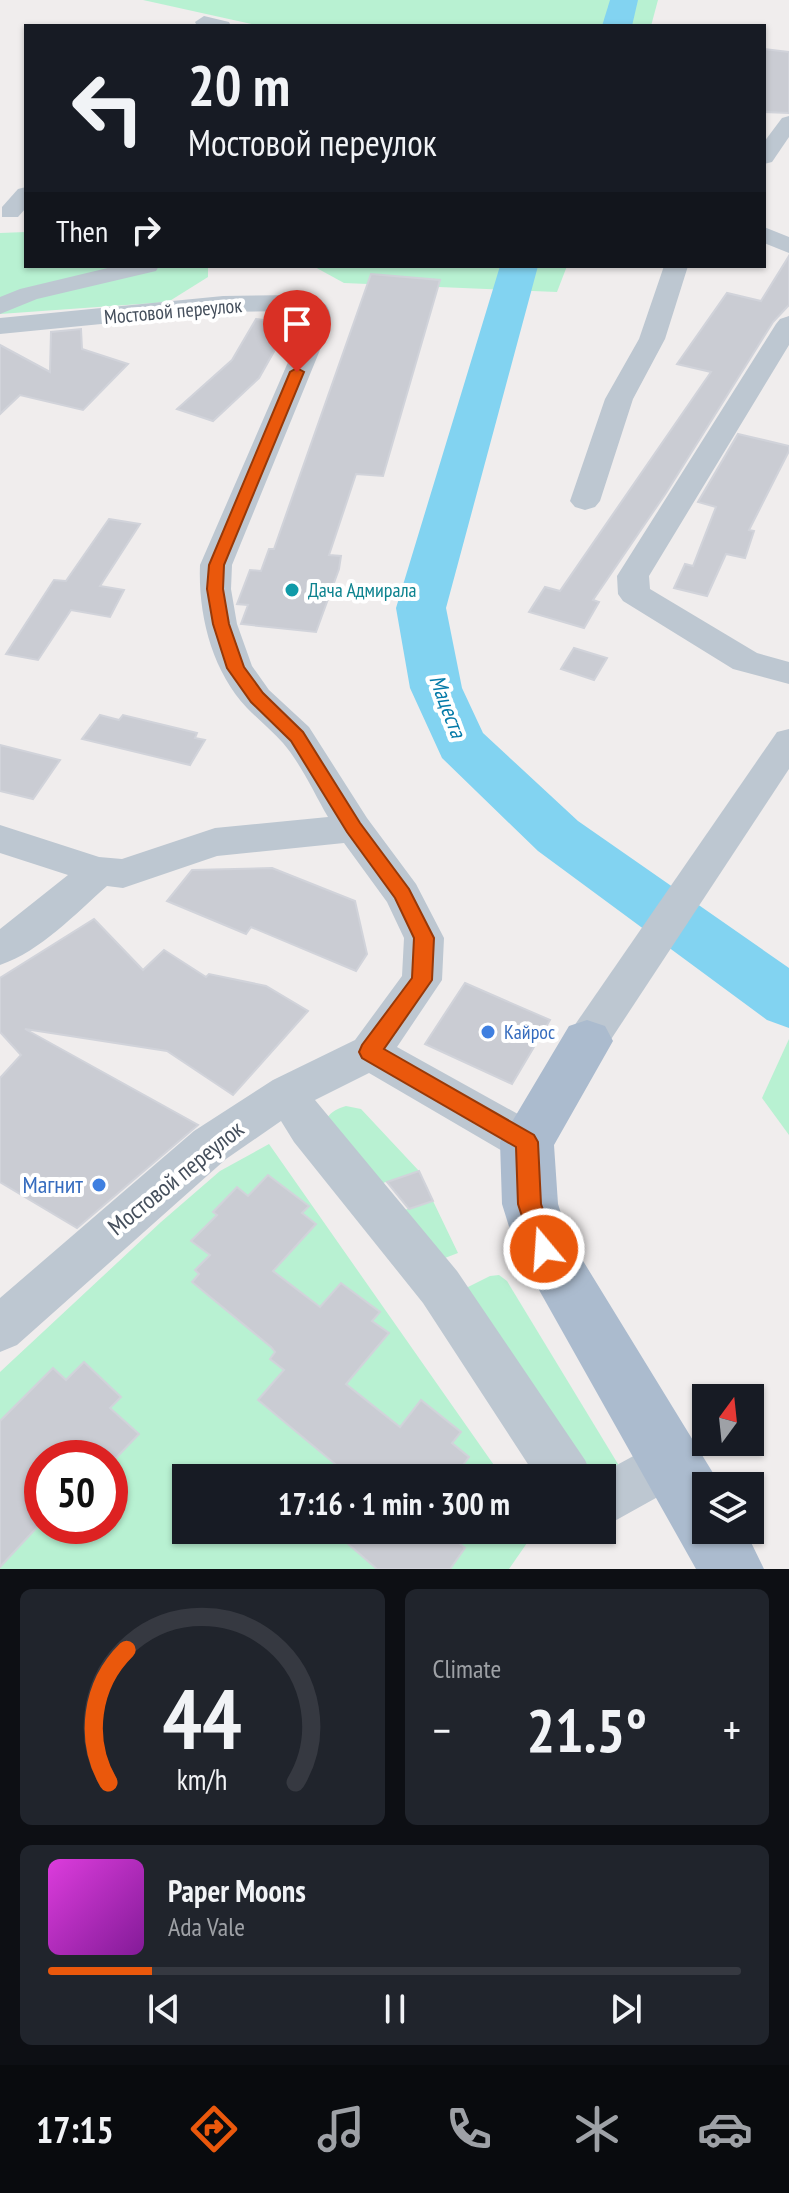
<!DOCTYPE html>
<html lang="en">
<head>
<meta charset="utf-8">
<style>
  body { margin:0; font-family:"PT Sans Narrow",sans-serif; background:#20242c; color:#f1f3f6; height:100vh; display:flex; flex-direction:column; font-size:30px; white-space:nowrap }
  * { box-sizing:border-box; margin:0 }
  p { font-size:26px; color:#9ea1a6 }
  .icon { flex:none; width:44px; height:44px; fill:none; stroke:currentColor; stroke-width:2; stroke-linecap:round; stroke-linejoin:round }
  .map { position:relative; height:1569px; overflow:hidden }
  .panel { display:flex; flex-direction:column; gap:20px; padding:20px; background:#0d0f14; flex:1 }
  .panel>* { flex:none }
  .banner { position:absolute; left:24px; top:24px; width:742px; height:244px; border-radius:0px; box-shadow:0 2px 6px #0004; background:#171b24; color:#f1f3f6; overflow:hidden }
  .needle { width:52px; rotate:15deg }
  .fabs { position:absolute; left:692px; top:1384px; display:grid; gap:16px }
  .fabs a { display:grid; place-items:center; width:72px; height:72px; border-radius:0px; background:#171b24; box-shadow:0 2px 6px #0004; font-size:40px }
  .speed { position:absolute; left:24px; top:1440px; display:flex; gap:16px; font-size:40px; font-weight:700; text-align:center }
  .speed>* { display:grid; place-content:center; width:104px; height:104px; border-radius:50%; background:#171b24; box-shadow:0 2px 6px #0004; line-height:1 }
  .speed .limit { border:12px solid #d22; background:#fff; color:#111 }
  .pin { position:absolute; display:grid; place-items:center; width:68px; height:68px; color:#fff; margin:-82px -34px; border-radius:50% 50% 50% 0; rotate:-45deg; box-shadow:0 0 8px #0007 }
  .pin .icon { rotate:45deg }
  .me { position:absolute; width:88px; margin:-44px; rotate:342deg; stroke-linejoin:round; filter:drop-shadow(0 0 6px #0008) }
  .turn { display:flex; align-items:center; gap:28px; height:168px; padding:0 32px; font-size:36px }
  .turn .icon { width:104px; height:104px; stroke-width:2.5 }
  .turn b { display:block; font-size:56px; line-height:68px }
  .then { display:flex; align-items:center; height:76px; padding:0 32px; background:#0003; gap:16px; font-size:30px }
  .big { font-size:60px; font-weight:800; line-height:1.1 }
  .panel .tile { flex:1; display:flex; flex-direction:column; justify-content:center; gap:12px; min-width:0; padding:0 28px; border-radius:12px; background:#20242c }
  .panel .dial { align-items:center; gap:0 }
  .dial svg { height:208px; overflow:visible; fill:none; stroke:#363941; stroke-width:7; stroke-linecap:round; text-anchor:middle }
  .dial text { fill:#f1f3f6; stroke:none }
  .song { display:flex; align-items:center; gap:24px }
  .cover { width:96px; height:96px; border-radius:12px; background:linear-gradient(135deg,hsl(300 70% 55%),hsl(290 70% 35%)) }
  .played { height:8px; border-radius:4px; background:linear-gradient(90deg,#ea580c 15%,#363941 15%) }
  .keys { display:flex; justify-content:space-around; direction:ltr }
  .heat { display:flex; justify-content:space-between; align-items:center; font-size:44px; direction:ltr }
  .panel .tiles { flex:1; display:grid; gap:20px; grid-template-columns:1fr 1fr }
  .tile:last-child { grid-column:span 2 }
  .trip { position:absolute; left:172px; top:1464px; width:444px; height:80px; border-radius:0px; background:#171b24; box-shadow:0 2px 6px #0004; font-weight:800; line-height:80px; text-align:center }
  .tab-bar { display:flex; height:128px; justify-content:space-around; align-items:center; background:#090b0e; color:#9ea1a6 }
  .tab-bar .icon { width:56px; height:56px }
  .tab-bar .active { color:#ea580c }
  .tab-bar b { font-size:36px; color:#f1f3f6 }
  .map>svg:first-child { display:block }
  .green { fill:#b8f1d2; fill-rule:evenodd }
  .lines { fill:none; stroke-linecap:round; stroke-linejoin:round }
  .river { fill:#82d3f1; fill-rule:evenodd }
  .building { fill:#caccd3; stroke:#d1d3da; stroke-width:2 }
  .minor { fill:#bdc7d1; fill-rule:evenodd }
  .major { fill:#abbbce; fill-rule:evenodd }
  .route { fill:#ea580c; stroke:#983908; stroke-width:2 }
  .culture-dot { fill:#0f9aa8; stroke:#fff; stroke-width:3 }
  .shop-dot { fill:#3f7fe0; stroke:#fff; stroke-width:3 }
  .labels { text-anchor:middle; stroke-width:8; stroke-linejoin:round; paint-order:stroke }
  .street-label { font-size:20px; fill:#454f5c; stroke:#fff }
  .culture-label { font-size:20px; fill:#0d838f; stroke:#fff; text-anchor:start }
  .shop-label { font-size:20px; fill:#366cbe; stroke:#fff; text-anchor:start }
  .water-label { font-size:22px; font-style:italic; fill:#047aa8; stroke:#fff }
  .near-street-label { font-size:24px; fill:#454f5c; stroke:#fff }
  .near-shop-label { font-size:24px; fill:#366cbe; stroke:#fff; text-anchor:end }
</style>
</head>
<body>
<div class="map">
<svg width="789" height="1569" viewBox="0 0 789 1569">
  <rect width="100%" height="100%" fill="#f0eded"/>
  <g class="green">
    <path d="M143,0H658L651,26H260Z"/>
    <path d="M26,232V266H208V277L168,302L0,314V233Z"/>
    <path d="M313,266H567L557,292L344,283Z"/>
    <path d="M789,1039V1135L762,1098Z"/>
    <path d="M346,1106L361,1109L419,1171L383,1183L395,1213L433,1201L458,1253L437,1261L327,1137C321,1120 329,1111 346,1106Z"/>
    <path d="M269,1144L503,1478H186V1530H536L509,1569H0V1372L161,1222L220,1171ZM42,1458H110V1526H42Z"/>
    <path d="M499,1275L507,1281L621,1469L602,1478H588L456,1293L490,1276Z"/>
  </g>
  <g class="lines">
    <g class="river">
      <path d="M610,0H638L632,26H602Z"/>
      <path d="M500,266H538L446,608L462,688L483,733L578,821L789,968V1028L767,1020L538,851L442,758L410,688L396,608Z"/>
    </g>
  </g>
  <g class="building">
    <path d="M764,49L789,52V113L764,112Z"/>
    <path d="M789,256V305L773,322L666,493L593,600L599,602L584,628L529,612L545,587L560,591L711,372L677,364L727,293L761,301Z"/>
    <path d="M371,274L440,280L383,476L356,474L329,555L341,556L339,569L316,632L241,624L248,605L237,604L250,570L261,571L269,549H274Z"/>
    <path d="M256,319L290,323L259,378L213,421L177,409L232,360Z"/>
    <path d="M81,329L82,349L128,364L83,410L20,395L0,414V345L50,372L51,332Z"/>
    <path d="M738,434L789,446V451L749,530L754,531L745,558L726,554L707,596L674,588L685,564L693,566L716,507L698,502Z"/>
    <path d="M109,519L140,524L100,586L124,590L110,617L71,610L38,660L6,654L54,580L66,581Z"/>
    <path d="M574,648L607,658L594,680L561,669Z"/>
    <path d="M100,715L119,720L123,715L197,733L195,738L205,740L190,765L82,739Z"/>
    <path d="M0,745L60,760L33,799L0,791Z"/>
    <path d="M272,868L355,901L367,954L356,971L251,927L246,934L167,901L192,870Z"/>
    <path d="M94,919L143,970L164,950L206,977L209,974L266,986L308,1011L233,1095L167,1051L25,1029L198,1125L77,1228L0,1182V1078L21,1055L0,1032V978Z"/>
    <path d="M465,983L550,1020L512,1084L425,1044Z"/>
    <path d="M419,1171L433,1201L409,1209L387,1182Z"/>
    <path d="M268,1175L309,1206L302,1213L316,1224L273,1271L320,1307L341,1283L380,1312L372,1321L389,1333L346,1384L400,1427L421,1400L461,1432L452,1443L469,1457L453,1478H352L258,1400L284,1370L270,1359L275,1352L271,1347L192,1282L199,1274L195,1270L210,1255L191,1241L217,1215L213,1212L237,1187L248,1196Z"/>
    <path d="M84,1362L121,1397L110,1408L139,1434L116,1458H42V1522L0,1567V1421L53,1368L66,1380Z"/>
    <path d="M332,1530H443L465,1548L450,1569H377Z"/>
  </g>
  <g class="lines">
    <g class="minor">
      <path d="M204,16L229,22L231,26H197L195,22Z"/>
      <path d="M789,116V137L772,162L764,164V142L782,118Z"/>
      <path d="M26,187V208L18,217H2V207L18,189Z"/>
      <path d="M764,227L789,237V253L764,243Z"/>
      <path d="M116,266H159L156,271L37,299L0,314V297L20,289Z"/>
      <path d="M664,266H688L665,339L633,399L600,501L595,507L585,510L575,507L570,501L605,399L639,339Z"/>
      <path d="M299,295C319,300 331,300 331,323L232,565L231,589L237,624L252,666L269,690L309,727L367,818L416,884L444,938L442,980L397,1047L543,1128L549,1142L543,1156L527,1161L511,1156L369,1073L315,1100L457,1271L585,1460L593,1478H537L423,1303L294,1142L281,1121L226,1159L17,1345L0,1352V1298L194,1131L273,1080L355,1040L402,976L404,938L387,902L344,843L217,856L123,888L107,886C75,914 41,951 0,965V929L68,875L0,853V825L99,857L122,859L215,828L328,817C314,793 301,764 283,743C272,731 259,720 247,708C212,671 198,615 200,565L305,323V314L296,311L223,312L0,334V318L223,296Z"/>
      <path d="M789,316V345L649,576L650,589L757,653L789,662V684L733,669L623,601L618,594L617,576L776,324L780,319Z"/>
      <path d="M789,729V769L602,1053L587,1058L572,1053L566,1041L572,1029L777,732Z"/>
      <path d="M672,1435L690,1443L698,1461L690,1479L602,1528V1478H593Z"/>
    </g>
    <path class="major" d="M587,1020L605,1026L613,1041L554,1145L558,1204L569,1238L721,1486H706V1530H745L764,1569H696L516,1249L502,1204L500,1142L569,1026Z"/>
  </g>
  <path class="route" d="M297,368L304,372L224,565L223,589L229,624L244,667L263,693L303,732L360,823L409,889L434,938L432,980L384,1049L534,1135L538,1142L541,1204L556,1249L552,1256L544,1259L535,1256L518,1204L516,1147L362,1058L359,1052L362,1045L412,978L414,938L395,898L347,832L291,741L251,702L227,668L213,624L207,589L209,565L290,372Z"/>
  <circle class="culture-dot" cx="292" cy="590" r="8"/>
  <g class="shop-dot">
    <circle cx="488" cy="1032" r="8"/>
    <circle cx="99" cy="1185" r="8"/>
  </g>
  <g class="labels">
    <g class="street-label">
      <text transform="translate(173 311) rotate(-5)" y="7">Мостовой переулок</text>
    </g>
    <g class="culture-label">
      <text x="308" y="597">Дача Адмирала</text>
    </g>
    <g class="shop-label">
      <text x="504" y="1039">Кайрос</text>
    </g>
    <g class="water-label">
      <text transform="translate(448 706) rotate(69)" y="8">Мацеста</text>
    </g>
    <g class="near-street-label">
      <text transform="translate(176 1178) rotate(-39)" y="8">Мостовой переулок</text>
    </g>
    <g class="near-shop-label">
      <text x="83" y="1193">Магнит</text>
    </g>
  </g>
</svg>
<div class="fabs">
<a><svg class="needle" viewBox="-14 -14 28 28"><path d="M0-13l5 13h-10z" fill="#e53935"/><path d="M0 13l5-13h-10z" fill="#9ea1a6"/></svg></a>
<a><svg class="icon" aria-label="layers" viewBox="0 0 24 24"><path d="M12 4l9 5-9 5-9-5zM3 14l9 5 9-5"/></svg></a>
</div>
<div class="speed"><div class="limit">50</div></div>
<div class="pin" style="left:297px;top:372px;background:#d93025"><svg class="icon" aria-label="arrive" viewBox="0 0 24 24"><path d="M6 21V4h12l-3 4 3 4H6"/></svg></div>
<svg class="me" style="left:544px;top:1249px" viewBox="-20 -20 40 40"><circle r="17" fill="#ea580c" stroke="#fff" stroke-width="3"/><path d="M0-11L8 9 0 5-8 9z" fill="#fff"/></svg>
<div class="trip">17:16 · 1 min · 300 m</div>
<div class="banner">
<div class="turn"><svg class="icon" aria-label="left" viewBox="0 0 24 24"><path d="M17 20v-9H6M10 6l-5 5 5 5"/></svg><div><b>20 m</b>Мостовой переулок</div></div>
<div class="then">Then<svg class="icon" aria-label="right" viewBox="0 0 24 24"><path d="M7 20v-9h11M14 6l5 5-5 5"/></svg></div>
</div>
</div>
<section class="panel">
<div class="tiles">
<div class="tile dial"><svg viewBox="0 0 100 80">
<path d="M14 69A42 42 0 1 1 86 69"/>
<path d="M14 69A42 42 0 0 1 21 18" stroke="#ea580c"/>
<text x="50" y="56" font-size="32" font-weight="700">44</text>
<text x="50" y="72" font-size="11">km/h</text>
</svg></div>
<div class="tile"><p>Climate</p>
<div class="heat"><a>−</a><b class="big">21.5°</b><a>+</a></div>
</div>
<div class="tile">
<div class="song"><i class="cover"></i><div><b>Paper Moons</b><p>Ada Vale</p></div></div>
<div class="played"></div>
<div class="keys"><svg class="icon" aria-label="previous" viewBox="0 0 24 24"><path d="M18 5L8 12l10 7zM5 5v14"/></svg><svg class="icon" aria-label="pause" viewBox="0 0 24 24"><path d="M8 5v14M16 5v14"/></svg><svg class="icon" aria-label="next" viewBox="0 0 24 24"><path d="M6 5l10 7-10 7zM19 5v14"/></svg></div>
</div>
</div>
</section>
<nav class="tab-bar">
<b>17:15</b>
<svg class="icon active" aria-label="directions" viewBox="0 0 24 24"><path d="M12 3l9 9-9 9-9-9zM9 14v-3h6M13 9l2 2-2 2"/></svg>
<svg class="icon" aria-label="music" viewBox="0 0 24 24"><path d="M9 18V5l10-2v13"/><circle cx="6" cy="18" r="3"/><circle cx="16" cy="16" r="3"/></svg>
<svg class="icon" aria-label="phone" viewBox="0 0 24 24"><path d="M5 4h4l2 5-3 2q2 4 5 5l2-3 5 2v4C11 20 4 13 5 4z"/></svg>
<svg class="icon" aria-label="climate" viewBox="0 0 24 24"><path d="M12 3v18M4 7l16 10M4 17L20 7"/></svg>
<svg class="icon" aria-label="car" viewBox="0 0 24 24"><path d="M5 17H2v-5l4-1 3-4h7l3 4 3 1v5h-3M9 17h6M6 11h13"/><circle cx="7" cy="17" r="2"/><circle cx="17" cy="17" r="2"/></svg>
</nav>
</body>
</html>
